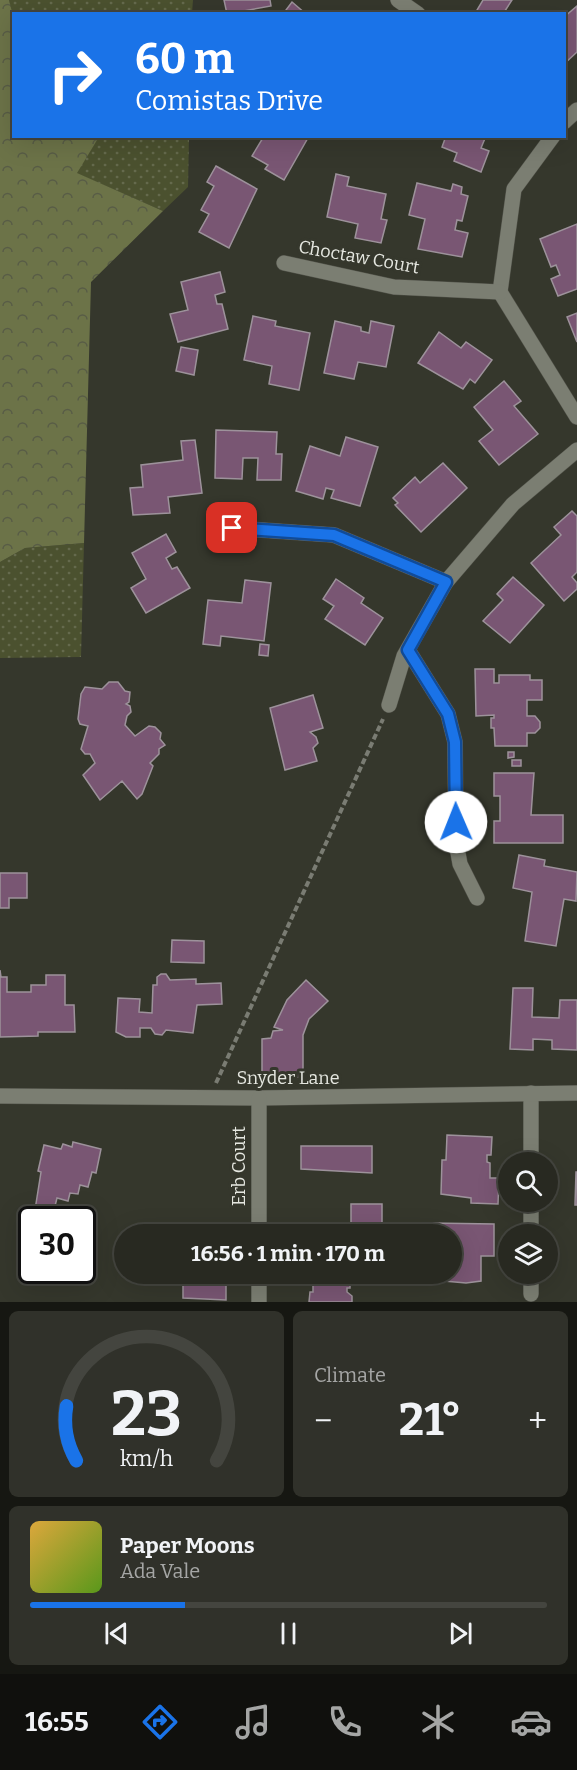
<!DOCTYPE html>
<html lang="en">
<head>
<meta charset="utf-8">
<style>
  body { margin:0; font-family:Bitter,serif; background:#30312a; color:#f1f3f6; height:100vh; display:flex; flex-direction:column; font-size:22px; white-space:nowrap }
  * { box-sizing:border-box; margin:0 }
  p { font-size:20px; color:#a5a6a5 }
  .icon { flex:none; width:33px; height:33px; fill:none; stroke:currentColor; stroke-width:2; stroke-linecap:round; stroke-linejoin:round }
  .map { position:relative; height:1302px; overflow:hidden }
  .details { display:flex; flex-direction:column; gap:9px; padding:9px; background:#161712; flex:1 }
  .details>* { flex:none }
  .top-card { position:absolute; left:12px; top:12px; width:554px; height:126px; border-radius:0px; box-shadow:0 6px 24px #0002,0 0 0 2px #44453f; background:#1a73e8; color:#fff; overflow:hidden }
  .controls { position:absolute; left:498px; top:1152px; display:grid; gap:12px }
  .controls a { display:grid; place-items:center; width:60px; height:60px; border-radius:50%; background:#282921; box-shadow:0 6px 24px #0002,0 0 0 2px #44453f; font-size:30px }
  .speed { position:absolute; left:18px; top:1206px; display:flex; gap:12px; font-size:30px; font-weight:700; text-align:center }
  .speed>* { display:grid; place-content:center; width:78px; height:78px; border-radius:50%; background:#282921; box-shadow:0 6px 24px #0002,0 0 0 2px #44453f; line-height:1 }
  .speed .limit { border:3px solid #111; border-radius:9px; background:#fff; color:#111 }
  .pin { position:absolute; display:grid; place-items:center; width:51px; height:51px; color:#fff; margin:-26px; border-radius:12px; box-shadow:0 3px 9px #0006 }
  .me { position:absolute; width:66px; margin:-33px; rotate:359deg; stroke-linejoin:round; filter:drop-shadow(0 0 4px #0008) }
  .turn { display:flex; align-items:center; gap:21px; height:126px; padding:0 24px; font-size:27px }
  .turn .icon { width:78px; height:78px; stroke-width:2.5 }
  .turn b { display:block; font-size:42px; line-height:51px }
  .big { font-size:45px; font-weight:700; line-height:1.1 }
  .details .card { flex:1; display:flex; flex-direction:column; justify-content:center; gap:9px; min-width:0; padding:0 21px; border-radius:9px; background:#30312a }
  .details .dial { align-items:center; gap:0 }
  .dial svg { height:156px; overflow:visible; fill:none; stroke:#44453f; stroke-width:7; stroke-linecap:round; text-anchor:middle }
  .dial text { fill:#f1f3f6; stroke:none }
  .song { display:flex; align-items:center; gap:18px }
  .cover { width:72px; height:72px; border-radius:9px; background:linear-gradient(135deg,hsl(40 70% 55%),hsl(90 70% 35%)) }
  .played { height:6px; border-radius:3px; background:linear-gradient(90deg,#1a73e8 30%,#44453f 30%) }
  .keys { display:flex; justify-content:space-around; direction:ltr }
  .heat { display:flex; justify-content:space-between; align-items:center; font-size:33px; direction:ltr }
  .details .tiles { flex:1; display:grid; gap:9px; grid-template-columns:1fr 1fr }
  .card:last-child { grid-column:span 2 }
  .trip { position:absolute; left:114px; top:1224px; width:348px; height:60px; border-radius:30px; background:#282921; box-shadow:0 6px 24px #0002,0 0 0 2px #44453f; font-weight:700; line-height:60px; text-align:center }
  .menu { display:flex; height:96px; justify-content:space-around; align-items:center; background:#10100d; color:#a5a6a5 }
  .menu .icon { width:42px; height:42px }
  .menu .current { color:#1a73e8 }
  .menu b { font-size:27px; color:#f1f3f6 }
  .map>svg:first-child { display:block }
  .grass { fill:url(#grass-dots) }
  .forest { fill:url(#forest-crowns) }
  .building { fill:#795673; stroke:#9d929b; stroke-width:1.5 }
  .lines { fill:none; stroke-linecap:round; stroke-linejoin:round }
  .minor-casing { stroke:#515249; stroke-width:16 }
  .path { stroke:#7a7c73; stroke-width:4; stroke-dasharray:6 3; stroke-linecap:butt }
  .minor { stroke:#7b7e72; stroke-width:15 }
  .route-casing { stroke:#114b97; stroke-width:15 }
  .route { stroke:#1a73e8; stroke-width:10 }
  .labels { text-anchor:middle; stroke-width:6; stroke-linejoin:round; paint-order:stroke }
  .street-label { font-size:18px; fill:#e5e7e0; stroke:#35372c }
</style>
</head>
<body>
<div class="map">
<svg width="577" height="1302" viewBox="0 0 577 1302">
  <defs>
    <pattern id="grass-dots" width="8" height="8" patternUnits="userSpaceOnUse" patternTransform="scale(1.5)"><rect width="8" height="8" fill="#4b512f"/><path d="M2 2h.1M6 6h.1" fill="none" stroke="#656a4d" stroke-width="1.8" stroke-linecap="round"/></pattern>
    <pattern id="forest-crowns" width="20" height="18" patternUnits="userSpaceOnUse" patternTransform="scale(1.5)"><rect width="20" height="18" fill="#6c7348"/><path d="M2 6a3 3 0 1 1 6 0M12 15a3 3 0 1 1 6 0" fill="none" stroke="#585c46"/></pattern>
  </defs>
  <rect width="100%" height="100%" fill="#35372c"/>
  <g class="grass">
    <path d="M9,0H193L192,13L14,14L13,20Z"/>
    <path d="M99,137H189L188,187L163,211L76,173Z"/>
    <path d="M84,543L81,657L0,658V562L25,548Z"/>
  </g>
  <path class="forest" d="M0,0H9L14,20V136L99,137L77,173L163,211L91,282L84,543L25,548L0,562Z"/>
  <g class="building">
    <path d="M224,0H270L271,6L227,14Z"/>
    <path d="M483,0H512L503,14H482L477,10Z"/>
    <path d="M292,2L306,14H283Z"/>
    <path d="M577,6V52L564,64V17Z"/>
    <path d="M264,136H309L284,180L265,169L268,165L252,156Z"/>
    <path d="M446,136H486L481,148L489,151L481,172L454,161L457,153L442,147Z"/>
    <path d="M216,166L257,189L229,248L199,232L209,214L201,210L214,186L207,182Z"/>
    <path d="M336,174L349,177L347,186L386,194L381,219L387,220L381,243L355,238L358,224L327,217Z"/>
    <path d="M417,183L451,191L453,184L462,187L461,194L468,196L462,221L457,220L455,230L468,233L462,257L418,249L425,219L409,215Z"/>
    <path d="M577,224V289L558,296L551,279L560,275L556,265L551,267L540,239Z"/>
    <path d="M220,272L225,292L215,295L217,304H222L228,329L178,342L170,314L188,310L181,282Z"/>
    <path d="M577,313V342L567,317Z"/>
    <path d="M253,316L276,321L275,326L310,333L299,390L269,384L272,366L244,360Z"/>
    <path d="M335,321L361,327V331L369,333L371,321L394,326L386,367L358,362L354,379L324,373Z"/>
    <path d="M439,332L461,348L466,342L492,360L475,383L470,379L463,389L418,363Z"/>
    <path d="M181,347L198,350L194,375L176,371Z"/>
    <path d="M504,381L521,401L514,406L538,434L499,465L479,441L493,430L474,407Z"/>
    <path d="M216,430L277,432L276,454H282L281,480H257L258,458H243L242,479L215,478Z"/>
    <path d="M346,437L378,447L360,506L331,498L334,490L326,488L323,499L296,491L310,446L340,456Z"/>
    <path d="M195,440L202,493L168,497L170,513L133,515L130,488L143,487L141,465L183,460L181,441Z"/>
    <path d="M443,463L467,488L421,532L395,505L398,503L393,498L415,477L420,483Z"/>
    <path d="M572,511L577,516V572L572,577L577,583V589L564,601L531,563L561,535L554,527Z"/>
    <path d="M166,534L176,552L166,558L172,569L177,567L190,588L146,613L131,588L146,579L132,553Z"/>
    <path d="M513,577L544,605L510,643L483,621L503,600L497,594Z"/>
    <path d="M336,579L364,598L361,603L383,618L365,645L325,619L334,606L323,599Z"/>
    <path d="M245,580L271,583L264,641L221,636L220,646L203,644L208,600L242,603Z"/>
    <path d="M260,644L269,645L268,656L259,655Z"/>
    <path d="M475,669H494V683H499V675H530V680H542V700H527V716H535L540,722V728L535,733H527V746H495L494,728H491V718H494V715L476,716Z"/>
    <path d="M109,682H118L125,691L130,692L129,702L126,704L130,706L131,712L127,716L125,725L135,736L149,726L155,727L161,733L160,739L165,745L159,749V754L150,763L153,766L142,794L137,799L122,781L100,800L83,775L95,763L90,754H85L81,749L88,726L80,724L78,719L81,694L85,687L102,689Z"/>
    <path d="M313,695L323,728L310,732L316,737L318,743L313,748L317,761L285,770L270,708Z"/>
    <path d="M508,752H514V757L508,758Z"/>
    <rect x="512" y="760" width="9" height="6"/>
    <path d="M494,773H534L531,815H563V843H494V821H500V796H494Z"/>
    <path d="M519,855L545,860L544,866L577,872L576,901L564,899L556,946L525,941L532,892L513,888Z"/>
    <path d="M0,873H27V898H9V908H0Z"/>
    <path d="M172,940L204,941V963L171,962Z"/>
    <path d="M0,970L1,977H7V992H31V985H46V975H65V1005H74L75,1032H38V1036L0,1037Z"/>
    <path d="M161,974H166L170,980L196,979V984L221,983L222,1004L197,1005L193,1033L166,1030L162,1035L155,1034L151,1028H140V1037H126L116,1032L118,998L140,999L139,1012L152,1013L153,985H157V977Z"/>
    <path d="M306,980L328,1001L309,1019L303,1035V1077L262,1078V1039L271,1038L273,1031L283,1030L274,1027L287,1000Z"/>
    <path d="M513,988H533L532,1017L559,1018L560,1000H577V1050L552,1049V1040L533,1039V1050L510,1049Z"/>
    <path d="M447,1135L492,1137L491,1155H487V1162L490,1163V1178H499L498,1204L471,1203V1198L441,1194L442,1160H446Z"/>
    <path d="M73,1142L101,1149L96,1173L92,1172L88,1187L80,1185L78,1194L70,1193L68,1201L57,1198L53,1214L35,1210L41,1172L38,1171L44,1145L61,1149L63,1144L72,1147Z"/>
    <path d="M301,1146H372V1173L301,1169Z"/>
    <path d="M576,1172H577V1205H575Z"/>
    <rect x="351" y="1204" width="31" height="19"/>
    <path d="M431,1223L494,1224V1256H481V1281L466,1283L433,1280V1274H452V1234H431Z"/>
    <rect x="371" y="1225" width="10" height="7"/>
    <path d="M164,1230H177V1234H163Z"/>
    <rect x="184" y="1231" width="42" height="3"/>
    <path d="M183,1274H226V1300L183,1298Z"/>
    <path d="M313,1274H350V1288H347V1292L352,1296V1302H309L310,1292H313Z"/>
  </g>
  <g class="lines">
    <g class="minor-casing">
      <g id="minor">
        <path d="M398,0L418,14"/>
        <path d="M564,122L577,110"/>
        <path d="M553,136L514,189L500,292L577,417"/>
        <path d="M284,263L394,287L500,292"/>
        <path d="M232,528L334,535L446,582"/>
        <path d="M408,650L448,714L455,742L456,842L460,864L477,898"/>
        <path d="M389,705L404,656L446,582L513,504L577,450"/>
        <path d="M531,1093V1162"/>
        <path d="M0,1096L259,1098L577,1093"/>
        <path d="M531,1202V1234"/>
        <path d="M259,1234V1098"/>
        <path d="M531,1274V1294"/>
        <path d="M259,1302V1274"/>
      </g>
    </g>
    <path class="path" d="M216,1083L383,719"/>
    <use href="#minor" class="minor"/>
  </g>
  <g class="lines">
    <g class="route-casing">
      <path id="route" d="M232,528L334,535L446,582L408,650L448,714L455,742L456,822"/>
    </g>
    <use href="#route" class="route"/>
  </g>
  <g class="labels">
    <g class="street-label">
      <text transform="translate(359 257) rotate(10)" y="6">Choctaw Court</text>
      <text x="288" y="1084">Snyder Lane</text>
      <text transform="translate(239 1166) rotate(-90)" y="6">Erb Court</text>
    </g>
  </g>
</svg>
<div class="controls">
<a><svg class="icon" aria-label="search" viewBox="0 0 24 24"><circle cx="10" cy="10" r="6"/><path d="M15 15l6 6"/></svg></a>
<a><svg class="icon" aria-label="layers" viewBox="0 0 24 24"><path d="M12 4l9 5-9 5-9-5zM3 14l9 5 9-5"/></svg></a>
</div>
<div class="speed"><div class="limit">30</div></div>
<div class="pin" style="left:232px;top:528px;background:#d93025"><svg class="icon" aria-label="arrive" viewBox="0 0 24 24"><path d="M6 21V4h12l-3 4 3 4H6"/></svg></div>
<svg class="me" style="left:456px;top:822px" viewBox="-20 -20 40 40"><circle r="19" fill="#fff"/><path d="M0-13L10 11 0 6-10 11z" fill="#1a73e8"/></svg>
<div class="trip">16:56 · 1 min · 170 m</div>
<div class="top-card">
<div class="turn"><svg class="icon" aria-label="right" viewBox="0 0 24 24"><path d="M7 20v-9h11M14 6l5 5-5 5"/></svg><div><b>60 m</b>Comistas Drive</div></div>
</div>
</div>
<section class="details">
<div class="tiles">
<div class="card dial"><svg viewBox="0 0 100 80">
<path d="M14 69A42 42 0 1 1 86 69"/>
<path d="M14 69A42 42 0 0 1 9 41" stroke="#1a73e8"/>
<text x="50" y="56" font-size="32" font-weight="700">23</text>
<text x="50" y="72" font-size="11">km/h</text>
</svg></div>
<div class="card"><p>Climate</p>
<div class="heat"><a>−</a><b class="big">21°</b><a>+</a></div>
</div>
<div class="card">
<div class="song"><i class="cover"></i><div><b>Paper Moons</b><p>Ada Vale</p></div></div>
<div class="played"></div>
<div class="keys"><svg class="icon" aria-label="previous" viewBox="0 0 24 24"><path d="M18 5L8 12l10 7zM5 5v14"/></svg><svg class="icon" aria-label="pause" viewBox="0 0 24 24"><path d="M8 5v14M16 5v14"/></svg><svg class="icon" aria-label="next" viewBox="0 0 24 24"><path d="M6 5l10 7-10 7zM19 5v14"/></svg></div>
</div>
</div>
</section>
<nav class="menu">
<b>16:55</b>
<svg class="icon current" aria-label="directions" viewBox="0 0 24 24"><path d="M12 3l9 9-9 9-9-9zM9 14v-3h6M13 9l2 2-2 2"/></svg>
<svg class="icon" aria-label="music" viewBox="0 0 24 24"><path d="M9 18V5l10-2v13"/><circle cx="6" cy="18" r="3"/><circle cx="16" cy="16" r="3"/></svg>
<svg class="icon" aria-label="phone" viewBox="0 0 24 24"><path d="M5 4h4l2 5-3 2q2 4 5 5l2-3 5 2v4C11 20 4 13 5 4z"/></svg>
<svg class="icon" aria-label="climate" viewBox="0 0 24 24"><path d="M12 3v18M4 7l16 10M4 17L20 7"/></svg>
<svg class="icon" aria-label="car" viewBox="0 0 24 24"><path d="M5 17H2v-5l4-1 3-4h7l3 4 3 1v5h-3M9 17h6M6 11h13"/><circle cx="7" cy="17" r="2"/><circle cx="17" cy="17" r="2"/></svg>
</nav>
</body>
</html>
